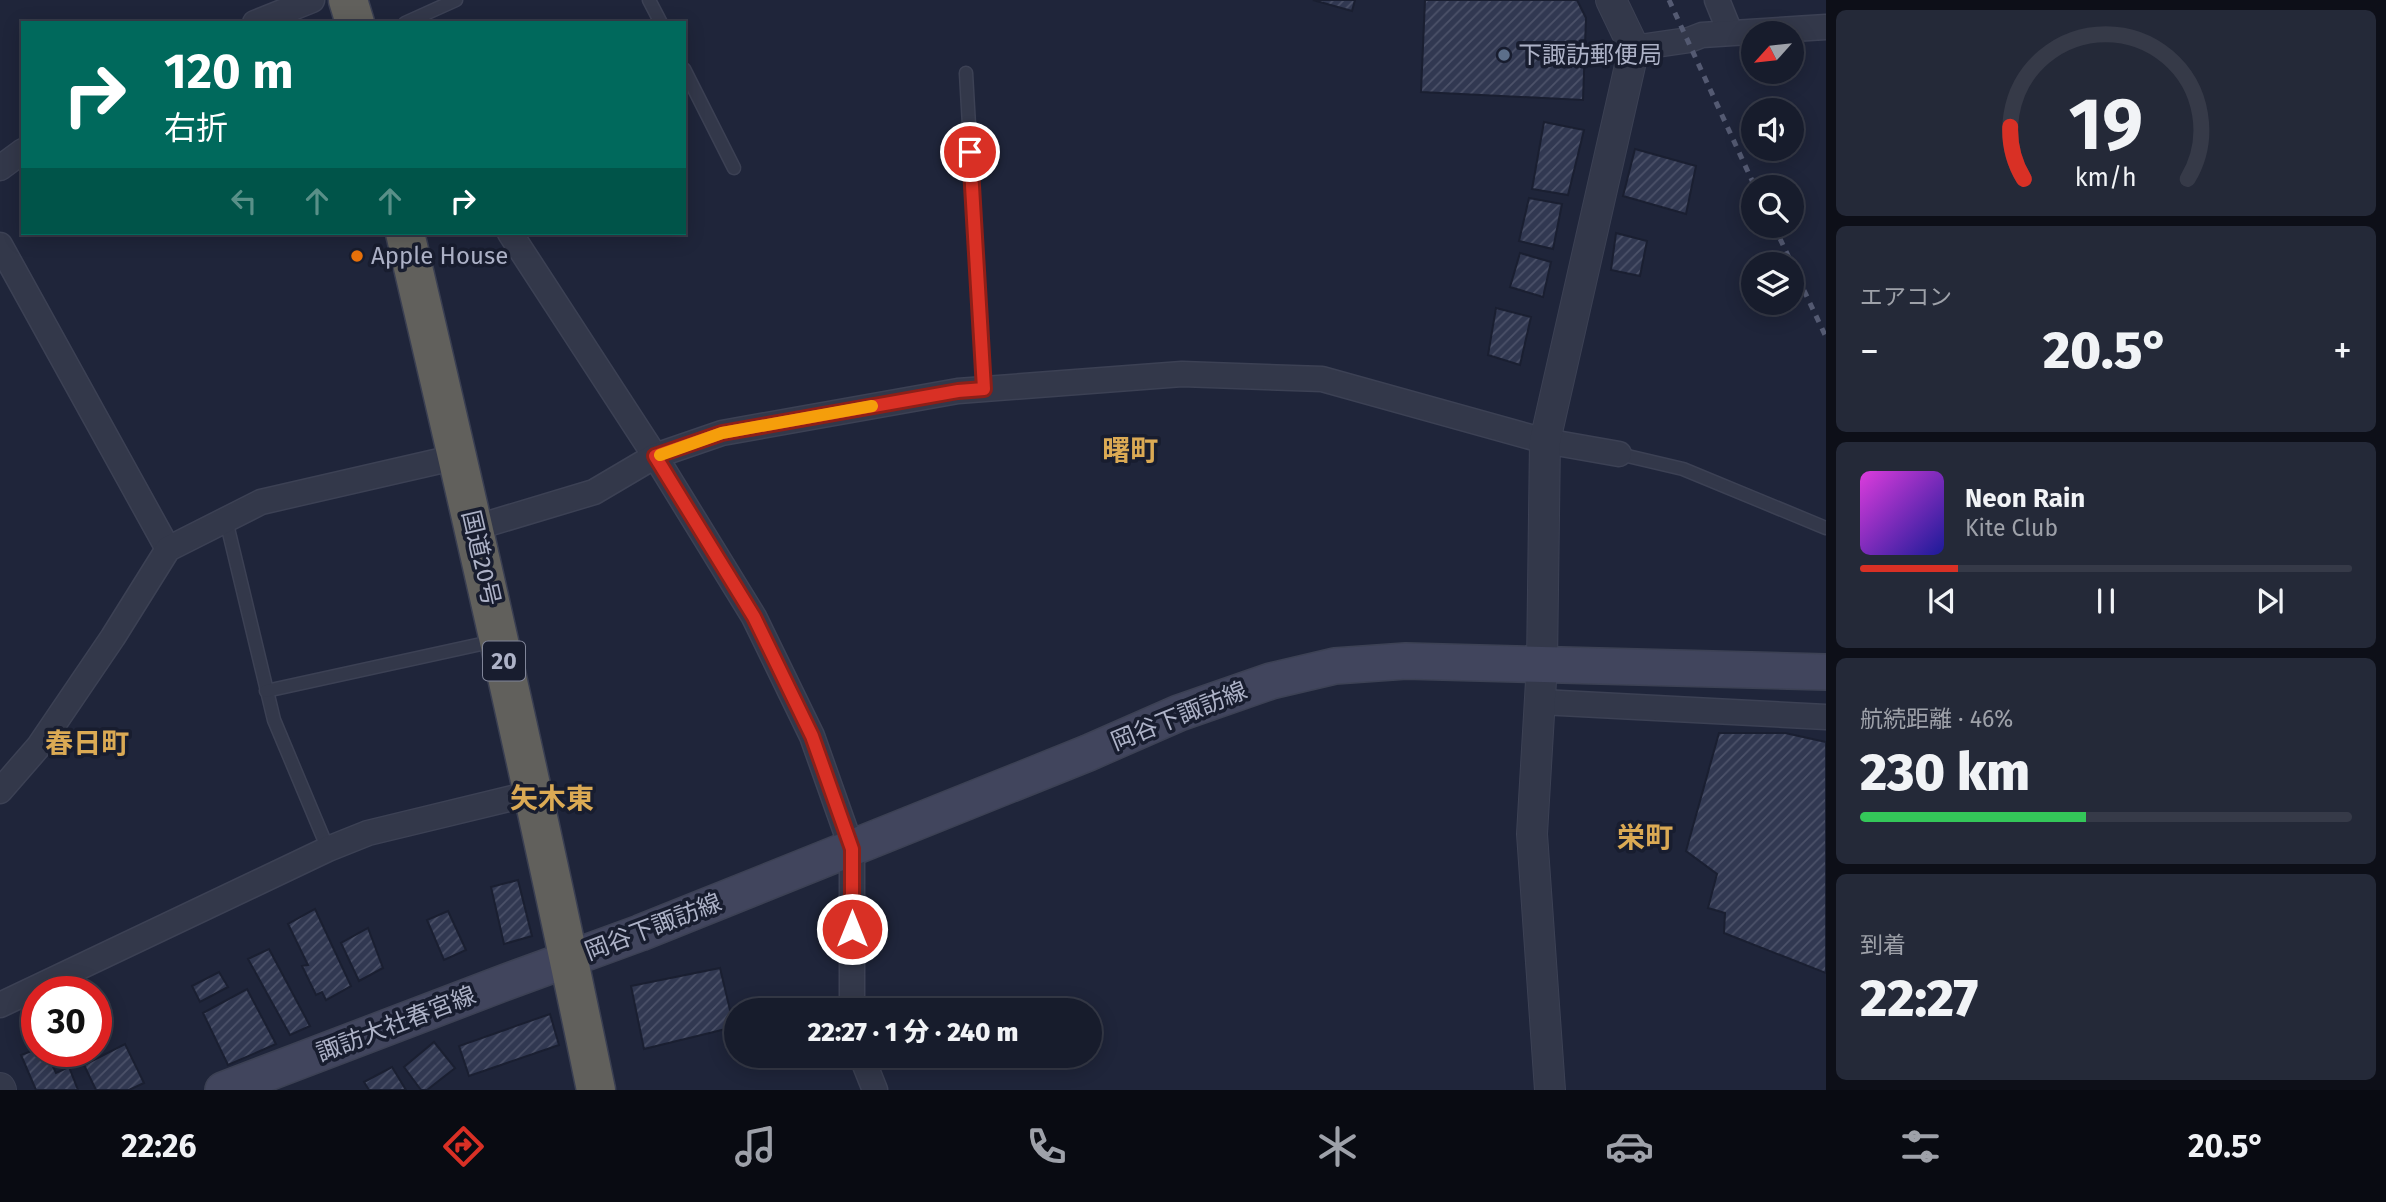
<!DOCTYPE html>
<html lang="ja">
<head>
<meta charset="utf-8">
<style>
  body { margin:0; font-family:"Fira Sans","Noto Sans JP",sans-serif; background:#242938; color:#f1f3f6; height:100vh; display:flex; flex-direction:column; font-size:26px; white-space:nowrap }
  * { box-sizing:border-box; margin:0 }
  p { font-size:23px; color:#9ea1a9 }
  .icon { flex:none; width:38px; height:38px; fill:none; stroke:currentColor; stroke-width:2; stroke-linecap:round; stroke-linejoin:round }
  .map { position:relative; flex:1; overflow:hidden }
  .details { display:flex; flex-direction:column; gap:10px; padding:10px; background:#0d0f18; width:560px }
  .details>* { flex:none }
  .guide { position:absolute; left:21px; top:21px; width:665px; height:214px; border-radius:0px; box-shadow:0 4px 18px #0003,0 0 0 2px #363a48; background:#00695c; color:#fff; overflow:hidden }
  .needle { width:46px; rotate:243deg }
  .controls { position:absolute; left:1741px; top:21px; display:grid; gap:14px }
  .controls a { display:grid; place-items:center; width:63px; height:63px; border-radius:50%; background:#171c2c; box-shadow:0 4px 18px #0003,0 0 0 2px #363a48; font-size:35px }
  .speed { position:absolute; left:21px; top:976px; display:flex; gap:14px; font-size:35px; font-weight:700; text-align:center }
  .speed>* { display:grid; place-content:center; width:91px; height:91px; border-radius:50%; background:#171c2c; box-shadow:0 4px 18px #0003,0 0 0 2px #363a48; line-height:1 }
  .speed .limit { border:10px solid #d22; background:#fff; color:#111 }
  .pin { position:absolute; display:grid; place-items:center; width:60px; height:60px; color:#fff; margin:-30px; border:4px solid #fff; border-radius:50%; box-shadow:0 2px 7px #0007 }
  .me { position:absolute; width:77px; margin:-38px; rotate:0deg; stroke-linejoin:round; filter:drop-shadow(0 0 5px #0008) }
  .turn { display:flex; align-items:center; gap:24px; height:147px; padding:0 28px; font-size:32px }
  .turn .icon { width:91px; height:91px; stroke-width:2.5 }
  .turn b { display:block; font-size:49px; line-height:60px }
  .lanes { display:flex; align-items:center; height:66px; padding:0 28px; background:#0003; justify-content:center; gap:35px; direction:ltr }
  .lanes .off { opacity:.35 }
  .big { font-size:52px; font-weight:800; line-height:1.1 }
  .details .card { flex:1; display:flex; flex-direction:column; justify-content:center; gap:10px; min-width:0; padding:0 24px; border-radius:10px; background:#242938 }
  .details .dial { align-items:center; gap:0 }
  .dial svg { height:182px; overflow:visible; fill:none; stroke:#363a48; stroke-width:7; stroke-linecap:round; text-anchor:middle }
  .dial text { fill:#f1f3f6; stroke:none }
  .song { display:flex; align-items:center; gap:21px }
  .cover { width:84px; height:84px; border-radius:10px; background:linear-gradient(135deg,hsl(300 70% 55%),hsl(240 70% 35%)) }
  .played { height:7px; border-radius:4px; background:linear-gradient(90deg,#d93025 20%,#363a48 20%) }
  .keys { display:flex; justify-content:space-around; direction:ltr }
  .heat { display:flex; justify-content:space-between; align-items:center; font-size:38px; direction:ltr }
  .charge { height:10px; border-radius:5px; background:linear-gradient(90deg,#34c759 46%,#363a48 0) }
  .trip { position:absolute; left:724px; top:998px; width:378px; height:70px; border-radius:35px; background:#171c2c; box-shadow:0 4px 18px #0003,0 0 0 2px #363a48; font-weight:800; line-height:70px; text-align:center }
  .dock { display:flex; height:112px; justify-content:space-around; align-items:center; background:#090b12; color:#9ea1a9 }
  .dock .icon { width:49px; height:49px }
  .dock .selected { color:#d93025 }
  .dock b { font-size:32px; color:#f1f3f6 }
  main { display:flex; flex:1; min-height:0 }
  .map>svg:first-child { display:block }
  .building { fill:url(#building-hatch); stroke:#1a1f31; stroke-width:2 }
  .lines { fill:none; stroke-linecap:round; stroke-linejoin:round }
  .service-casing { stroke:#3c4154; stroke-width:15 }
  .minor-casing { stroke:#3c4154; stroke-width:27 }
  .tertiary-casing { stroke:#3c4154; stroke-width:32 }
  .secondary-casing { stroke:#3c4154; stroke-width:38 }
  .trunk-casing { stroke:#3a3f52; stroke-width:41 }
  .service { stroke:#33384a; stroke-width:12 }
  .minor { stroke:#33384a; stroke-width:24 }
  .tertiary { stroke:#33384a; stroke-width:30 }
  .secondary { stroke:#41455d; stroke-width:35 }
  .trunk { stroke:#61605c; stroke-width:38 }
  .rail { stroke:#545a72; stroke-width:5; stroke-dasharray:7 7; stroke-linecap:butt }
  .route-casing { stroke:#8d1f18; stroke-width:18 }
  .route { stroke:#d93025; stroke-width:12 }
  .slow { stroke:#f59e0b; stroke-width:12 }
  .service-dot { fill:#5c6f8a; stroke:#181d2f; stroke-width:2.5 }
  .food-dot { fill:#e8710a; stroke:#181d2f; stroke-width:2.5 }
  .labels { text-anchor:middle; stroke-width:7; stroke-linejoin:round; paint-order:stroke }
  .shield { fill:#181d2f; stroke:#808599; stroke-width:2 }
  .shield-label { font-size:23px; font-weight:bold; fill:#adb2c7 }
  .poi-label { font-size:24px; fill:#adb2c7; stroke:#181d2f; text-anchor:start }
  .street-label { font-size:24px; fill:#adb2c7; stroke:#181d2f }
  .quarter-label { font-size:28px; font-weight:bold; fill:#dbaa54; stroke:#181d2f }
</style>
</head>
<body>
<main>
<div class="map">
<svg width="1826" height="1090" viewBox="0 0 1826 1090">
  <defs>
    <pattern id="building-hatch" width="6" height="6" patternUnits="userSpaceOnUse" patternTransform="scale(1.75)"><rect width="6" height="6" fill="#313851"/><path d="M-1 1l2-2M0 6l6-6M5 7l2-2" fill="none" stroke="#4c5269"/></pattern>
  </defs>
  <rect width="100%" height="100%" fill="#1f253a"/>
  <g class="building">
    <path d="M1313,0H1355L1352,11Z"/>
    <path d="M1425,0H1577L1586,18L1583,100L1421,92Z"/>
    <path d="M1544,122L1584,130L1568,195L1532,189Z"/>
    <path d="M1635,149L1696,166L1686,214L1623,196Z"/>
    <path d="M1529,198L1562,204L1553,249L1519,241Z"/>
    <path d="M1616,233L1647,241L1640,276L1611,270Z"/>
    <path d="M1520,253L1551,262L1543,297L1510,287Z"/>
    <path d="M1496,308L1531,317L1520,365L1488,355Z"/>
    <path d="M1719,733H1785L1826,742V973L1724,933L1725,913L1708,908L1717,874L1686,851Z"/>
    <path d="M518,880L532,936L504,944L491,887Z"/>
    <path d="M315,909L351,986L326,1000L322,992L316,995L302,966L308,965L288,924Z"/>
    <path d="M448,911L466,950L444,960L427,920Z"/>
    <path d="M368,928L383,968L359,981L341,943Z"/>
    <path d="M269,949L310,1026L290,1035L248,959Z"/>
    <path d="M720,968L734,1027L644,1049L631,986Z"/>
    <path d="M219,972L228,987L200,1002L192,986Z"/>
    <path d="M247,989L276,1044L228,1065L203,1013Z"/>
    <path d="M550,1014L559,1045L469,1076L459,1046Z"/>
    <path d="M434,1042L455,1068L427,1090H421L404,1067Z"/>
    <path d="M125,1044L144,1083L129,1090H96L84,1065Z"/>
    <path d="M37,1049V1052H46L56,1073L69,1067L78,1090H36L21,1055Z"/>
    <path d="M392,1067L406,1090H369L364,1082Z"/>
  </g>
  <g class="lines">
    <g class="service-casing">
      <g id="service">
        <path d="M649,0L661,23"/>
        <path d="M405,23L456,0"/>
        <path d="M684,69L734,168"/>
        <path d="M966,73L984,389"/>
        <path d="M1619,454L1683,469L1826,528"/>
        <path d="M226,520L274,720L328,849"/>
        <path d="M266,691L495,641"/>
      </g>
    </g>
    <g class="minor-casing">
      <g id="minor">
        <path d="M1717,0L1730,32"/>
        <path d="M255,23L312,0"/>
        <path d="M1634,48L1689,40L1702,35L1826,27"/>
        <path d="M0,168L23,151"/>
        <path d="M510,233L655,456L754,617L812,736L852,849V1010"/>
        <path d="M0,245L168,549"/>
        <path d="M474,528L594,492L655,456L722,433L958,391L1182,374L1322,379L1545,441L1619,454"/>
        <path d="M1541,702L1826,717"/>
        <path d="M0,791L39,746L113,637L168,549L261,502L457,457"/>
        <path d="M0,1005L328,849L368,833L533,793"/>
        <path d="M861,1055L875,1090"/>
      </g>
    </g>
    <g class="tertiary-casing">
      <g id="tertiary">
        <path d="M0,1088L1,1090"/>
        <path d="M1550,1090L1532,834L1542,664L1545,441L1634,48L1611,0"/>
      </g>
    </g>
    <g class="secondary-casing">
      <path id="secondary" d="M223,1090L506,982L640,933L1088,753L1179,713L1271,681L1335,666L1406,661L1826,672"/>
    </g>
    <g class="trunk-casing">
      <g id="trunk">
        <path d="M348,0L355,23"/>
        <path d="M405,233C472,518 537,803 596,1090"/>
      </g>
    </g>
    <use href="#service" class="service"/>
    <use href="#minor" class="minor"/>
    <use href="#tertiary" class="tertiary"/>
    <use href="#secondary" class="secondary"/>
    <use href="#trunk" class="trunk"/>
    <g class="rail">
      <path d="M1669,0L1755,187"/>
      <path d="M1774,226L1792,264"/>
      <path d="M1792,265L1826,337"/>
    </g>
  </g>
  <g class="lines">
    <g class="route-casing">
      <path id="route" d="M852,929V849L812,736L754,617L655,456L722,433L958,391L984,389L970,152"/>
    </g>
    <use href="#route" class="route"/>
    <path class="slow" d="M660,455L722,433L872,406"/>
  </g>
  <circle class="service-dot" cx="1504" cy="55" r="7"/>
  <circle class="food-dot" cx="357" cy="256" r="7"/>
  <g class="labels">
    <rect class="shield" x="483" y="641.5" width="42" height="39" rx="5"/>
    <g class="shield-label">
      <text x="504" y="669">20</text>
    </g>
    <g class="poi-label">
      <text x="1518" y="63">下諏訪郵便局</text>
      <text x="371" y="264">Apple House</text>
    </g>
    <g class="street-label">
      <text transform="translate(481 558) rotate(77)" y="8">国道20号</text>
      <text transform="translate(1179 716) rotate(-22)" y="8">岡谷下諏訪線</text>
      <text transform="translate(653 927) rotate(-21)" y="8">岡谷下諏訪線</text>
      <text transform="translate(396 1024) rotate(-21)" y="8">諏訪大社春宮線</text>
    </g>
    <g class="quarter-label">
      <text x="1130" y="460">曙町</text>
      <text x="87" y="753">春日町</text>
      <text x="552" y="808">矢木東</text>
      <text x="1645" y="847">栄町</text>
    </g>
  </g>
</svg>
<div class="controls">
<a><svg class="needle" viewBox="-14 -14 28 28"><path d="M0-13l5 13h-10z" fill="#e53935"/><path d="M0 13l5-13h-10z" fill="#9ea1a9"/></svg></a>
<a><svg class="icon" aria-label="sound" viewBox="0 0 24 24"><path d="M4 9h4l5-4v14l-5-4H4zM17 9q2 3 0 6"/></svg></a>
<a><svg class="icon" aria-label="search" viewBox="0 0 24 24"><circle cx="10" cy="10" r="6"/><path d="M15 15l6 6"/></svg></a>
<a><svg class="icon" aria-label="layers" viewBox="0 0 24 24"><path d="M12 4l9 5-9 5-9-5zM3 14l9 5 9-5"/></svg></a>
</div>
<div class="speed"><div class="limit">30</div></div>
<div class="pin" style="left:970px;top:152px;background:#d93025"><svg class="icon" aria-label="arrive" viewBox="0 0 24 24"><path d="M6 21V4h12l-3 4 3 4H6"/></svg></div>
<svg class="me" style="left:852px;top:929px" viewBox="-20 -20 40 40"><circle r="17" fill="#d93025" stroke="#fff" stroke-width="3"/><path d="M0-11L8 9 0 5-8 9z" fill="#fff"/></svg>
<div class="trip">22:27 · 1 分 · 240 m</div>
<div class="guide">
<div class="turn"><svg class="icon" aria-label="right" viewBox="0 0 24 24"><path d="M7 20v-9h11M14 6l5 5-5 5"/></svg><div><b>120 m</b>右折</div></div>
<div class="lanes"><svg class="icon off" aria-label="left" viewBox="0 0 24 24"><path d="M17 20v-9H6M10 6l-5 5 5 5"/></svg><svg class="icon off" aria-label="ahead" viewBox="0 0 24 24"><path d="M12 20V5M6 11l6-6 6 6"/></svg><svg class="icon off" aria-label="ahead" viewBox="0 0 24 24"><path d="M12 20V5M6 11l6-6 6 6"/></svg><svg class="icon" aria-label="right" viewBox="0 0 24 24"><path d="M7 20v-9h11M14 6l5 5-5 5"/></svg></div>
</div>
</div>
<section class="details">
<div class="card dial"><svg viewBox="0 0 100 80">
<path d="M14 69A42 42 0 1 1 86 69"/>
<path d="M14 69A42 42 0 0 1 8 46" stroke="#d93025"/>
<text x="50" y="56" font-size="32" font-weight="700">19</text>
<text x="50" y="72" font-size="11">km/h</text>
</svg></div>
<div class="card"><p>エアコン</p>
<div class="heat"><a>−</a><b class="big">20.5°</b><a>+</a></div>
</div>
<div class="card">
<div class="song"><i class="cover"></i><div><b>Neon Rain</b><p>Kite Club</p></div></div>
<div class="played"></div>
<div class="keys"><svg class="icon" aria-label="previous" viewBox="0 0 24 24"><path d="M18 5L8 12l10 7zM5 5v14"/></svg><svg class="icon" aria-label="pause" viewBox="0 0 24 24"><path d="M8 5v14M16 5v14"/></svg><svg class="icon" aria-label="next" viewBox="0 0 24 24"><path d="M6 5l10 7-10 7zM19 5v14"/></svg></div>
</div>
<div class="card"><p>航続距離 · 46%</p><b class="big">230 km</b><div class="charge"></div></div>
<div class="card"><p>到着</p><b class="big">22:27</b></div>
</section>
</main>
<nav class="dock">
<b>22:26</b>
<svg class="icon selected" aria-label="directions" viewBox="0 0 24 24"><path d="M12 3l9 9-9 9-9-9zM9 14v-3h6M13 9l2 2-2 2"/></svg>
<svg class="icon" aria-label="music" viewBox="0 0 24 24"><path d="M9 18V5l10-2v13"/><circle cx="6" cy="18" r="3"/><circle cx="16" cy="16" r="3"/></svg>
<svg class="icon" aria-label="phone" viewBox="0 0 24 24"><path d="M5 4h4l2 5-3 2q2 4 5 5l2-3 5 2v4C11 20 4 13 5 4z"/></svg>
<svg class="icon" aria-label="climate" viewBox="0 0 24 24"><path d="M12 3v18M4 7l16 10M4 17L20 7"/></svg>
<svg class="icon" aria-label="car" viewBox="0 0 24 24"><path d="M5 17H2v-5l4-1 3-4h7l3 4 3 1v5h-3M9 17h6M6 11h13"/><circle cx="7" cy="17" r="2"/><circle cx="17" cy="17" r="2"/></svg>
<svg class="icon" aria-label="filters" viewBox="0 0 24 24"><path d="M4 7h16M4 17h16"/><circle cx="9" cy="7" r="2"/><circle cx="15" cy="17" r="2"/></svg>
<b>20.5°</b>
</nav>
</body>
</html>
